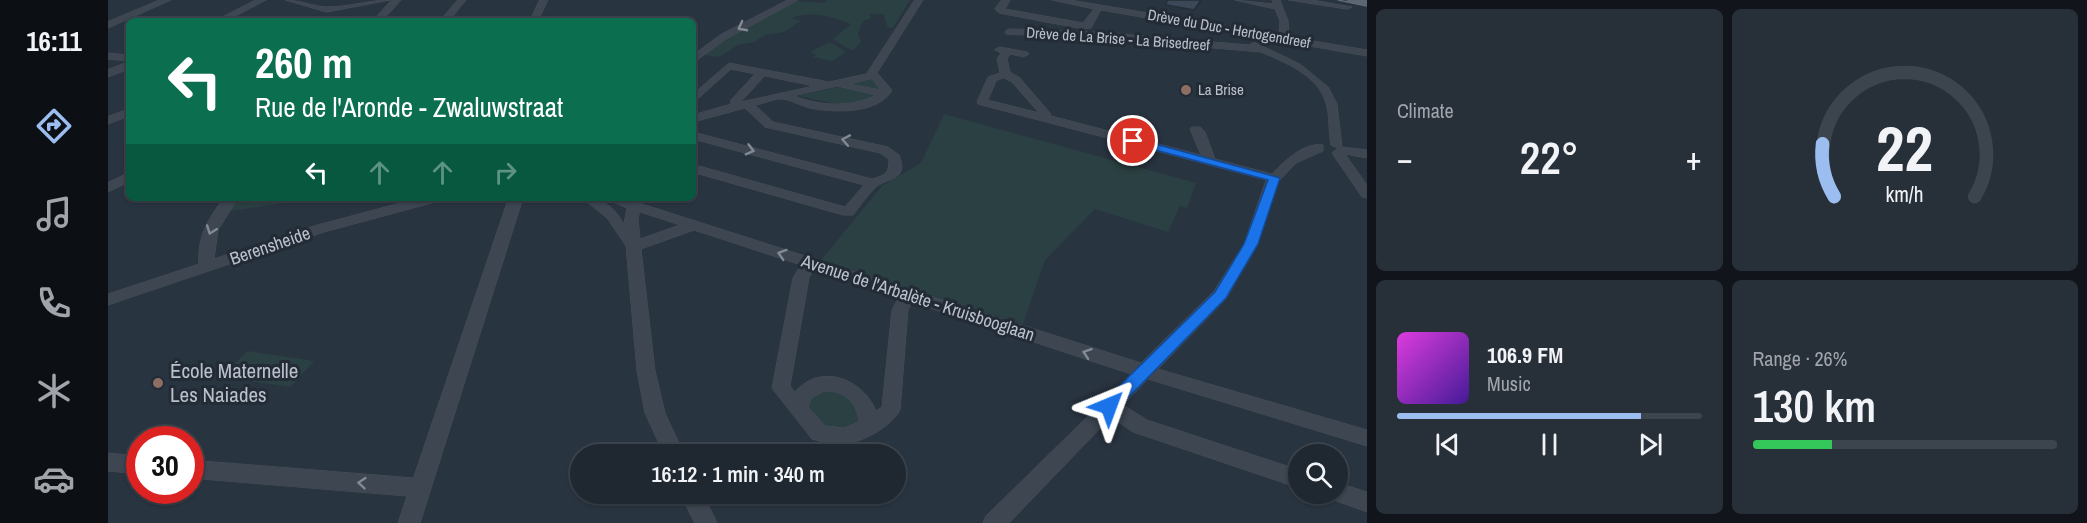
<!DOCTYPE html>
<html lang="en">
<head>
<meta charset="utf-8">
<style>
  body { margin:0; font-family:"Archivo Narrow",sans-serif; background:#272f39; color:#f1f3f6; height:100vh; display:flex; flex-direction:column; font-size:22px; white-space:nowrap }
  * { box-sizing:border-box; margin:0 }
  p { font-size:20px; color:#a1a5ab }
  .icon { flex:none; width:33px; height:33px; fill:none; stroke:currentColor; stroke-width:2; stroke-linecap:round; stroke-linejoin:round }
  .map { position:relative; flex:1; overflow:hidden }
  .details { display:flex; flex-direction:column; gap:9px; padding:9px; background:#11151b; width:720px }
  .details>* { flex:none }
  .guide { position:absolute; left:18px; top:18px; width:570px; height:183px; border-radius:9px; box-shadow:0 2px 4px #0004,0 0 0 2px #3c444d; background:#0b6e4f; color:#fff; overflow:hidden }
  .controls { position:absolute; left:1180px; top:444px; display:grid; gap:12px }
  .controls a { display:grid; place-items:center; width:60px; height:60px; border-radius:50%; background:#1f2731; box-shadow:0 2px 4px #0004,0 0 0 2px #3c444d; font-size:30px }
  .speed { position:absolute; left:18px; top:426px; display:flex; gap:12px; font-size:30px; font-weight:700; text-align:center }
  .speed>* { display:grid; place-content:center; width:78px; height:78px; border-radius:50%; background:#1f2731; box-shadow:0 2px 4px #0004,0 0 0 2px #3c444d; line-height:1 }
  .speed .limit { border:9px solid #d22; background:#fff; color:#111 }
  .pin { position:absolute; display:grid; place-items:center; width:51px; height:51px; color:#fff; margin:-26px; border:3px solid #fff; border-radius:50%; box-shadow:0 2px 6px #0007 }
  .me { position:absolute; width:66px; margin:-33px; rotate:44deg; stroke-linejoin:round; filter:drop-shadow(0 0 4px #0008) }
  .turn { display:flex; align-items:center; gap:21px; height:126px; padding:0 30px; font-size:27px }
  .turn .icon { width:78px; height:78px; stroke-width:2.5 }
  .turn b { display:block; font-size:42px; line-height:51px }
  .lanes { display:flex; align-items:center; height:57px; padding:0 30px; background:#0003; justify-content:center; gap:30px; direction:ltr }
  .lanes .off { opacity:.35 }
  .big { font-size:45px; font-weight:600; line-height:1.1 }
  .details .widget { flex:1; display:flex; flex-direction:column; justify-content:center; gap:9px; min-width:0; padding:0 21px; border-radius:9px; background:#272f39 }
  .details .dial { align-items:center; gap:0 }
  .dial svg { height:156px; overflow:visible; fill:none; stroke:#3c444d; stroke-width:7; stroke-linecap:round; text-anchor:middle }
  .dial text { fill:#f1f3f6; stroke:none }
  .song { display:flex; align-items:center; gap:18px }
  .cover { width:72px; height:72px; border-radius:9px; background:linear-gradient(135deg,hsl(300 70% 55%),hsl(260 70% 35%)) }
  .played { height:6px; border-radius:3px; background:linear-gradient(90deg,#9bbdf0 80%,#3c444d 80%) }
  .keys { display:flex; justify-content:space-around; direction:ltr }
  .heat { display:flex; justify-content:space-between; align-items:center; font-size:33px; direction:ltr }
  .charge { height:9px; border-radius:4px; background:linear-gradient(90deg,#34c759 26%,#3c444d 0) }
  .details .tiles { flex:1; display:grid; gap:9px; grid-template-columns:repeat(2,1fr) }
  .trip { position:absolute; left:462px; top:444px; width:336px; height:60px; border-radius:30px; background:#1f2731; box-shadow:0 2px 4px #0004,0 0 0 2px #3c444d; font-weight:600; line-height:60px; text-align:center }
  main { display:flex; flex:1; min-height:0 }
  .dock { display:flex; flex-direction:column; width:108px; justify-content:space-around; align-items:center; background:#0c1014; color:#a1a5ab }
  .dock .icon { width:42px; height:42px }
  .dock .on { color:#9bbdf0 }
  .dock b { font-size:27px; color:#f1f3f6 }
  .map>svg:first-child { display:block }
  .green { fill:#2b4042 }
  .building { fill:#3c4857; stroke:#242d38; stroke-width:1.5 }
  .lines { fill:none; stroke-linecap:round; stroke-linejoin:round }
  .minor-casing { stroke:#474f5a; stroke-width:1 }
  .major-casing { stroke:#474f5a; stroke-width:1 }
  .minor { fill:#3d4651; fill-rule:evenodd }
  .major { fill:#5c6571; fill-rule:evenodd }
  .tram { stroke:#606a77; stroke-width:1.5 }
  .oneway { stroke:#828a94 }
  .route { fill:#1a73e8; stroke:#114b97; stroke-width:1.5 }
  .education-dot { fill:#8d6e63; stroke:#222b36; stroke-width:2 }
  .labels { text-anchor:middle; stroke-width:6; stroke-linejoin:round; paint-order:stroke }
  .far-street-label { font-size:15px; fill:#bbc1cb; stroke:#222b36 }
  .far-poi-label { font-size:15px; fill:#bbc1cb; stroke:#222b36; text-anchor:start }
  .street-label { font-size:18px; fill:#bbc1cb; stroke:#222b36 }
  .near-poi-label { font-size:21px; fill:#bbc1cb; stroke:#222b36; text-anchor:start }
</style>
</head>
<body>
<main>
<nav class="dock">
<b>16:11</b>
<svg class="icon on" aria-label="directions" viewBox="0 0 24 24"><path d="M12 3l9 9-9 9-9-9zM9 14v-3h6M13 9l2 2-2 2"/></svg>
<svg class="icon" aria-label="music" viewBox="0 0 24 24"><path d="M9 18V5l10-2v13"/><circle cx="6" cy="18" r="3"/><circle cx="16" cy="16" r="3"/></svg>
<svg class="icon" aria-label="phone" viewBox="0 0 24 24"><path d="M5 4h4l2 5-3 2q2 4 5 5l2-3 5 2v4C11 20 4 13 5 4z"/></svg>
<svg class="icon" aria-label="climate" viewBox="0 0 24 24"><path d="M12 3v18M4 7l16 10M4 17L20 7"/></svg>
<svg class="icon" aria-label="car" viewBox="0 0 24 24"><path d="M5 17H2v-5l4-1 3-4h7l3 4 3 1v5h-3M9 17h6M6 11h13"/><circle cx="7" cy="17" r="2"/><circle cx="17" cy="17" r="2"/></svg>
</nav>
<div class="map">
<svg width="1259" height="523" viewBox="0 0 1259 523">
  <rect width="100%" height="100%" fill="#293441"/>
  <g class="green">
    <path d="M719,0H802L785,28L779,27L776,14H762L763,18L755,21L750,33L753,42L744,51L725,39L743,24C724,17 704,10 684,18L693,21L676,32L657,35L646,42L630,45L611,57L597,55L619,37L689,1L716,3Z"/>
    <path d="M722,42L738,52L724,61L705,57L708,55L702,52Z"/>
    <path d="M765,79L775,88L765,100L734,105L690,96Z"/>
    <path d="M836,114L1088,183L1079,208L1072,206L1060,232L987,209L937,260L915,324L713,260L774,186L813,163Z"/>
    <path d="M130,198H212L121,211Z"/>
    <path d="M139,351L206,361L183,387L114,377Z"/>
    <path d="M717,387L740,390L754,420L735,431L710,426L696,412L700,396Z"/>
  </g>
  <path class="building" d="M1059,0H1093L1086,10L1058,5Z"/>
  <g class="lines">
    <g class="minor-casing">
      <g id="minor">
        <path d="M52,0H63L0,28V22Z"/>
        <path d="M148,0H158L118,21H107Z"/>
        <path d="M178,0C193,0 206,7 220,7C241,7 261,0 282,0L219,12Z"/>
        <path d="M284,0H293L274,21H265Z"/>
        <path d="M350,0H358L341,21H332Z"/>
        <path d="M432,0H440L430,21H422Z"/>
        <path d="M680,0H690L618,39L585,63V55L612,35Z"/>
        <path d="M807,0H815L769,73L784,90C771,114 727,113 702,108C693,106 683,100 675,99C667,98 655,104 647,105L665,122L780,147L791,155C802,182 778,177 767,188C759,196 752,206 745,215H735L591,174L585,175V167L591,166L737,207L756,185L585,139V132L764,179C777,175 781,174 781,159L772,153L657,127L637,108L585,122V115L623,104V100L647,74L623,69L585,103V94L621,63L721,82L758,74ZM657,76L706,86L633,102ZM764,79L773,90L741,84L762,79ZM730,86L768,95C743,108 712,106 686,96Z"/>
        <path d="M894,0H902L897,9L975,23L986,9L944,0H962L1171,35L1172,21L1167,9L1127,0L1165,4L1164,0H1172L1180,21L1181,37L1259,50V56L993,10L983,28L975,29L891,13L887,9Z"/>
        <path d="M1181,0H1204L1244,7L1240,9Z"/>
        <path d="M901,29L989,32L1141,45L1146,42L1192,64L1220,87L1229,104L1234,147L1259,150V158L1237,154L1259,185V198L1254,197L1224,153L1230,148L1223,145C1220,131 1222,116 1218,103C1210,75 1176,62 1153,52L989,38L898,34L897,32Z"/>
        <path d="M892,47L919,52L921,54L916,57L902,54L899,59L902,72L912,78L942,113L943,116L1093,155L1082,129L1084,127H1092L1097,132L1107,159L1164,174C1176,161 1196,142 1215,145V151L1188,163L1169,183L1150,244L1118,299L1050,369L1259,430V446L1040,379L1015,405L1039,420L1191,470V488L1025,432L1003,417L901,523H875L878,516L1023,374L804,302L800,310L792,410C784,426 755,442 737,444C726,445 714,442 704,439L664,388L685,278L693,265L586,230L533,249L547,371L557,413L576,454H556L537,413L529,371L518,246L499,218L474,198C495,198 505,206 516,224L519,208L496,198H536L534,204L1033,363L1106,291L1136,244L1158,180L870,104L869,102L880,77L892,73L889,59L893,53L887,50ZM896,78L904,82L931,113L880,100L888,81ZM532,212L572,225L532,239L530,219ZM706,269L791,297L784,310L774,407L768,411C755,379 713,362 687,392L682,386L701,278ZM716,391C736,390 749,402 751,422L736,428L717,426L700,407L703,399Z"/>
        <path d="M0,53L21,55V61L0,59Z"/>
        <path d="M21,62V69L0,77V70Z"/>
        <path d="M21,109V116L0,124V117Z"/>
        <path d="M21,173V182L0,192V183Z"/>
        <path d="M116,198H130L110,230L106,259L206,226L311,198H333L331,201L216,232L0,305V294L91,264C89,238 100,218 116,198Z"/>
        <path d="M401,198H415L312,523H290L299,496L82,478V460L305,478Z"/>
        <path d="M0,453L32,456V474L0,471Z"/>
        <path d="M1230,483L1259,492V512L1223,499L1220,494H1230Z"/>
        <path d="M573,494H595L609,523H587Z"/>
      </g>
    </g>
    <g class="major-casing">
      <path id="major" d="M1239,0H1259V6L1240,2Z"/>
    </g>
    <use href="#minor" class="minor"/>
    <use href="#major" class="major"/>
    <path class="tram" d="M1230,0L1259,6"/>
  </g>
  <defs><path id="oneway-chevron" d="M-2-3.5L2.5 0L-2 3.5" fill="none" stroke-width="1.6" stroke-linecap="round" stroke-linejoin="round" transform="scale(1.5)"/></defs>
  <g class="oneway">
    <use href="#oneway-chevron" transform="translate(634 27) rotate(152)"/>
    <use href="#oneway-chevron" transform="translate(738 140) rotate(-169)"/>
    <use href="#oneway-chevron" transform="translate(642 150) rotate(15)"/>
    <use href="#oneway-chevron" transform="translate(103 230) rotate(110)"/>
    <use href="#oneway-chevron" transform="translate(674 254) rotate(-162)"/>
    <use href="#oneway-chevron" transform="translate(979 353) rotate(-161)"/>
    <use href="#oneway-chevron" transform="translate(254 483) rotate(-175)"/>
  </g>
  <path class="route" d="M1025,138L1172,178L1150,244L1118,298L1007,411H995L992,406L995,402L1107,292L1136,244L1160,180L1021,143V139Z"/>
  <g class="education-dot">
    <circle cx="1078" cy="90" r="6"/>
    <circle cx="50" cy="383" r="6"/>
  </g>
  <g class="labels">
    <g class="far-street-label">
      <text transform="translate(1121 29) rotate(10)" y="5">Drève du Duc - Hertogendreef</text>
      <text transform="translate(1010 39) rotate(4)" y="5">Drève de La Brise - La Brisedreef</text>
    </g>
    <g class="far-poi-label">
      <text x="1090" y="95">La Brise</text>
    </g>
    <g class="street-label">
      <text transform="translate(162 246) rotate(-19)" y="6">Berensheide</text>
      <text transform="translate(810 298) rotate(18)" y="6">Avenue de l'Arbalète - Kruisbooglaan</text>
    </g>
    <g class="near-poi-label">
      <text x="62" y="378">École Maternelle<tspan x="62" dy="24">Les Naiades</tspan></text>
    </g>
  </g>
</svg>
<div class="controls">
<a><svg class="icon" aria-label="search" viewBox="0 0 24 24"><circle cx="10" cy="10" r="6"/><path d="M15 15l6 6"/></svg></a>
</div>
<div class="speed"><div class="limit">30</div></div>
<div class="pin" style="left:1025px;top:141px;background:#d93025"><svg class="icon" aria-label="arrive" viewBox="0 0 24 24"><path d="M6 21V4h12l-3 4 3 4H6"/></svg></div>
<svg class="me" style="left:1001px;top:406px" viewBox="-20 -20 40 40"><path d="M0-17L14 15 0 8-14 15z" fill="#1a73e8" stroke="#fff" stroke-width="4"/></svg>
<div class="trip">16:12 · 1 min · 340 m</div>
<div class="guide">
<div class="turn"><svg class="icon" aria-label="left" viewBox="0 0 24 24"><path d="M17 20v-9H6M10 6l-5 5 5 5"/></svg><div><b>260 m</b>Rue de l'Aronde - Zwaluwstraat</div></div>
<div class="lanes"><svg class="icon" aria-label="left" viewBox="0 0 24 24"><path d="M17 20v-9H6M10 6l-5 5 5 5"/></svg><svg class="icon off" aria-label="ahead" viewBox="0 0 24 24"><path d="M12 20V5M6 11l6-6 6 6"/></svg><svg class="icon off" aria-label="ahead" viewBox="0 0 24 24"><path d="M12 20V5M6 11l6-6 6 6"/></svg><svg class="icon off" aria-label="right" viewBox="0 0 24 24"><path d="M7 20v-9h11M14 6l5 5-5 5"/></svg></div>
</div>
</div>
<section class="details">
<div class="tiles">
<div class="widget"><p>Climate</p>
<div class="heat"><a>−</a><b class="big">22°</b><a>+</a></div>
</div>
<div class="widget dial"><svg viewBox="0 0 100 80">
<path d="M14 69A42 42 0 1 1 86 69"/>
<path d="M14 69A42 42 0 0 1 8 42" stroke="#9bbdf0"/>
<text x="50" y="56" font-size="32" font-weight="700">22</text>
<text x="50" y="72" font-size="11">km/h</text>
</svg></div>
<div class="widget">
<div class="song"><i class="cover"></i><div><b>106.9 FM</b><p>Music</p></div></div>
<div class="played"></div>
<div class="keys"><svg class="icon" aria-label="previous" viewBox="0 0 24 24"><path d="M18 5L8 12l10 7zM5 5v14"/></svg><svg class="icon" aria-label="pause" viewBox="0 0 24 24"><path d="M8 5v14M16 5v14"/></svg><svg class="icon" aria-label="next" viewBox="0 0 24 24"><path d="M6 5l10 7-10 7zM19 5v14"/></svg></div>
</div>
<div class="widget"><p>Range · 26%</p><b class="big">130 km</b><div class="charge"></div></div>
</div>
</section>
</main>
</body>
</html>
